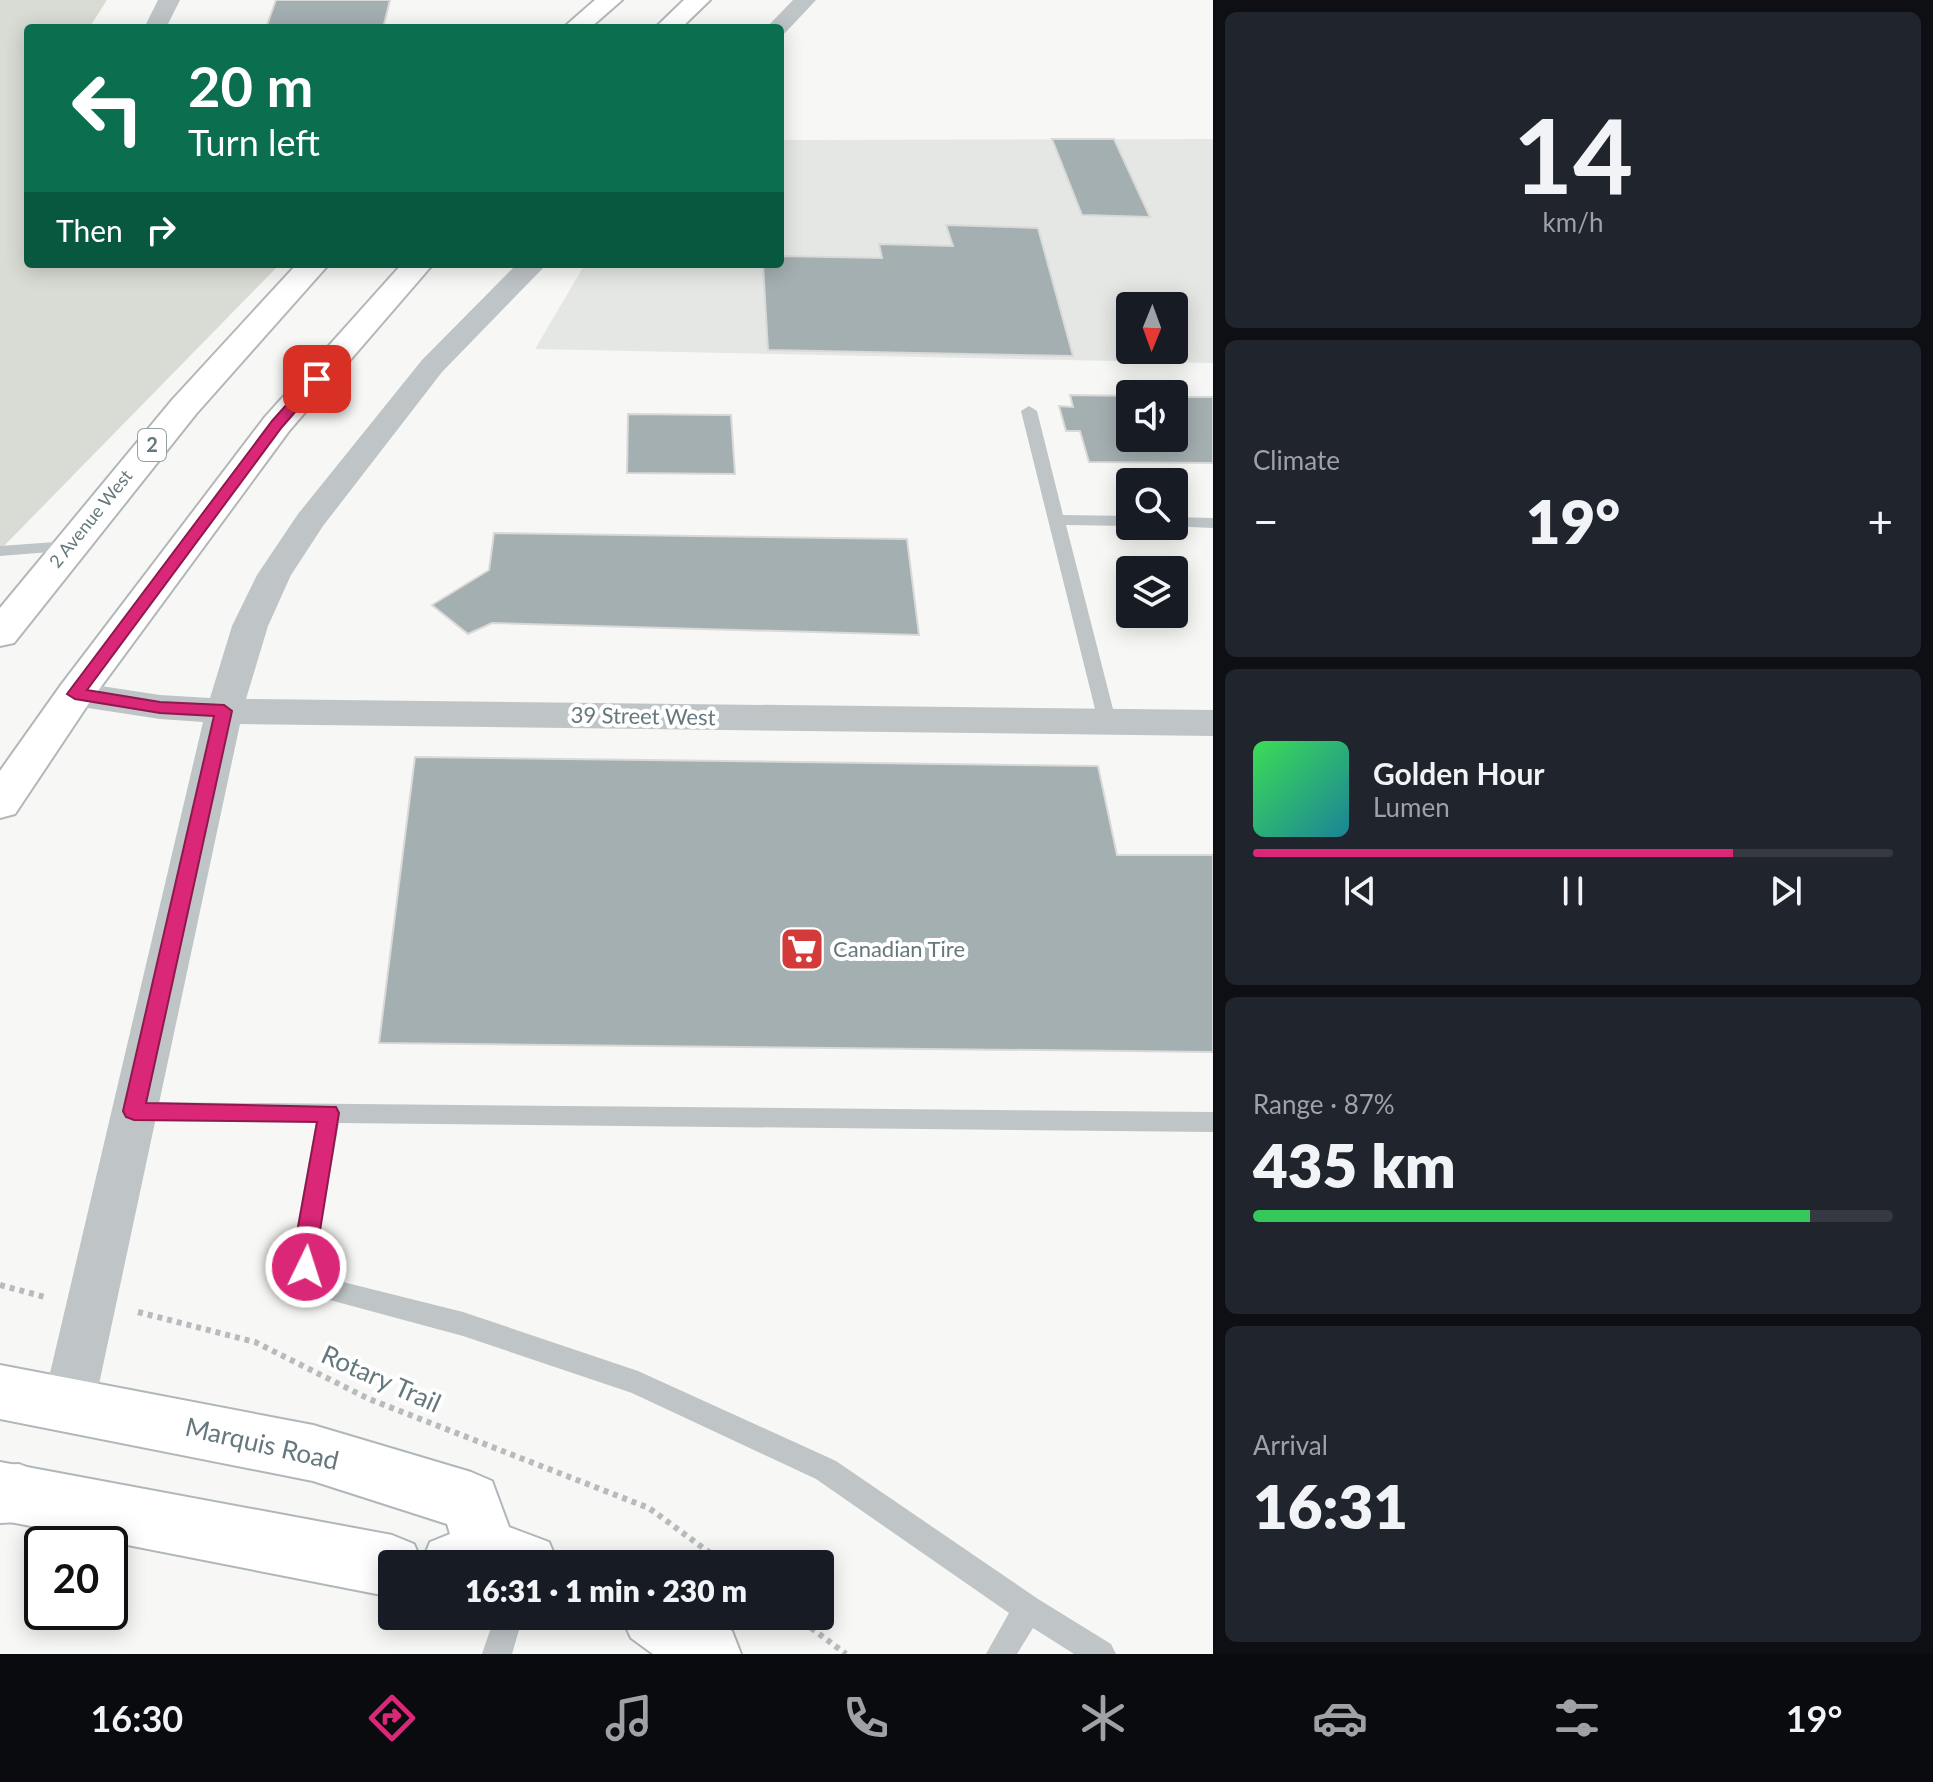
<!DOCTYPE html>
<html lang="en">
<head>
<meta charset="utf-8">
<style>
  body { margin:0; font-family:Lato,sans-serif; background:#20242c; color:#f1f3f6; height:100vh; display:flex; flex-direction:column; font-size:30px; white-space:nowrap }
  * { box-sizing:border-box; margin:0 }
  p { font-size:26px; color:#9ea1a6 }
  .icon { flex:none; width:44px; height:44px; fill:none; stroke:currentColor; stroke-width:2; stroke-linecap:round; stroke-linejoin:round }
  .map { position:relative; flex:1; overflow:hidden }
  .details { display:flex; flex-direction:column; gap:12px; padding:12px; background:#0d0f14; width:720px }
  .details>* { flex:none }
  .top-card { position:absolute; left:24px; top:24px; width:760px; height:244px; border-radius:8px; box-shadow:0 4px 20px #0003; background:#0b6e4f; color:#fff; overflow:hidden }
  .needle { width:52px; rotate:181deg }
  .buttons { position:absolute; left:1116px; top:292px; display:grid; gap:16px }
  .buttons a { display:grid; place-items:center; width:72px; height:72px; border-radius:8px; background:#171b24; box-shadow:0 4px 20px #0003; font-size:40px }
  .speed { position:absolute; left:24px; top:1526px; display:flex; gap:16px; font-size:40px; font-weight:700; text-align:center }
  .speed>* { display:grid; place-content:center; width:104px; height:104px; border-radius:50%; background:#171b24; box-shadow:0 4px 20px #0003; line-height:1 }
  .speed .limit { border:4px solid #111; border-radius:12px; background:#fff; color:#111 }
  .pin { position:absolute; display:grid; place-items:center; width:68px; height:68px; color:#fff; margin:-34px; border-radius:16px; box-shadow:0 4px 12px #0006 }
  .me { position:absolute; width:88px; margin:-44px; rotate:4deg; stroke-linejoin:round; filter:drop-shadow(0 0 6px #0008) }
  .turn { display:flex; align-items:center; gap:28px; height:168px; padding:0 32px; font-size:36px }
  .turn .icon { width:104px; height:104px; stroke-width:2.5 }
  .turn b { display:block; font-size:56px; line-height:68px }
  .then { display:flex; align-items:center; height:76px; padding:0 32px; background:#0003; gap:16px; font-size:30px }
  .big { font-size:60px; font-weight:800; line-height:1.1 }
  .details .widget { flex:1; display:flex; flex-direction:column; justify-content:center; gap:12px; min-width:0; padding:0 28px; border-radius:12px; background:#20242c }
  .details .dial { align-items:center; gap:0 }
  .dial b { font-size:104px; line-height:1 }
  .song { display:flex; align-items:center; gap:24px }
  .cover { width:96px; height:96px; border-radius:12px; background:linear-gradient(135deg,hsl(130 70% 55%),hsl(190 70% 35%)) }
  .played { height:8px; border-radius:4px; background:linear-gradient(90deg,#db2777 75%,#363941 75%) }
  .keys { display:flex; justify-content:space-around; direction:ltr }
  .heat { display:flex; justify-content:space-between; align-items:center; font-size:44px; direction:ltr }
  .charge { height:12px; border-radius:6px; background:linear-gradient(90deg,#34c759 87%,#363941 0) }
  .trip { position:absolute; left:378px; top:1550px; width:456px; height:80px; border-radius:8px; background:#171b24; box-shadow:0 4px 20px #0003; font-weight:800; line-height:80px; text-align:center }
  .tab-bar { display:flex; height:128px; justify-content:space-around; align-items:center; background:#090b0e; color:#9ea1a6 }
  .tab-bar .icon { width:56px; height:56px }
  .tab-bar .selected { color:#db2777 }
  .tab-bar b { font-size:36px; color:#f1f3f6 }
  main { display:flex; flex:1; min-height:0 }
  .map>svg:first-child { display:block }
  .built { fill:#e5e7e5; fill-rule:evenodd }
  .green { fill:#d9dcd4 }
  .building { fill:#a4afb1; stroke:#d9d9d7; stroke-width:2 }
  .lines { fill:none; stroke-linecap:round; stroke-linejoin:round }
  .secondary-casing { stroke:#afb7b9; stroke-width:4 }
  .trunk-casing { stroke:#b2b7b9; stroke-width:4 }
  .path { stroke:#b7bbbd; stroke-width:6; stroke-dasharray:5 5; stroke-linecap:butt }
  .service { fill:#bfc4c6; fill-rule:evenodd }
  .minor { fill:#bfc4c6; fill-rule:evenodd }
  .secondary { fill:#fff; fill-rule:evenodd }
  .trunk { fill:#fff; fill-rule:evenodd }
  .route { fill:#db2777; stroke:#8e194d; stroke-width:2 }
  .labels { text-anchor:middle; stroke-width:8; stroke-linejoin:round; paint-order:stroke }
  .far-street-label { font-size:18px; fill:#65787d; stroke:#fff }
  .shield { fill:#fff; stroke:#93a0a4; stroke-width:2 }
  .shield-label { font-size:20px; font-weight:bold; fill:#65787d }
  .street-label { font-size:22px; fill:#65787d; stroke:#fff }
  .poi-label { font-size:22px; fill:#65787d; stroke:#fff; text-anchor:start }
  .near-street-label { font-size:26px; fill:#65787d; stroke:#fff }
</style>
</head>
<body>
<main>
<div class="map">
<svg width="1213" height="1654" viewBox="0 0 1213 1654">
  <rect width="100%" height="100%" fill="#f7f7f5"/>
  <path class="built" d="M1213,139V363L535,349L585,264H780V140ZM1130,306H1174V350H1130Z"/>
  <path class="green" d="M0,0H107L89,28H28V264H280L0,550Z"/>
  <g class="building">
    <path d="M276,0H390L383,28H266Z"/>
    <path d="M1052,139H1114L1150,217L1082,215Z"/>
    <path d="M946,225L1038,228L1073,356L768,350L763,264H780V256L882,258L879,244L953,246Z"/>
    <path d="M1070,395L1130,396V438H1174V397H1213V463L1089,462L1080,431H1066L1059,406L1073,407Z"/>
    <path d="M628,414L731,415L735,474L627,473Z"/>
    <path d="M494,533L907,539L919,635L492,623L468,634L432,605L489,570Z"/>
    <path d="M415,757L1098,766L1117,855H1213V1052L379,1043Z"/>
  </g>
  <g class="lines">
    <g class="secondary-casing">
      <g id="secondary">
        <path d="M0,1365L313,1425L471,1472L492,1481L509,1527L549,1542L558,1564H392V1597L0,1520V1462L392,1535L414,1544L422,1562L430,1542L450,1534L447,1524L313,1481L0,1419Z"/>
        <path d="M621,1616H709L732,1631L741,1654H653L631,1638Z"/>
      </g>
    </g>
    <g class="trunk-casing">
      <g id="trunk">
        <path d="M595,0H622L590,28H563Z"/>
        <path d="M684,0H710L681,28H655Z"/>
        <path d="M297,264H329L196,414L14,643L0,646V608L172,400Z"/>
        <path d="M402,264H433L289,431L89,703L15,814L0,818V771L61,685L265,417Z"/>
        <path d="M19,1464L40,1472L49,1493L40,1514L19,1522L0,1523V1465Z"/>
      </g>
    </g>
    <g class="path">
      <path d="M0,1285L45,1297"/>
      <path d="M138,1312L255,1342L369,1399L649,1508L725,1564"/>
      <path d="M795,1616L846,1654"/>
    </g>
    <g class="service">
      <path d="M1029,406L1037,411L1063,515L1130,516V526L1066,525L1116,721L1107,727L1098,721L1021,411Z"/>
      <path d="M1174,517L1213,518V528L1170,526H1174Z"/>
      <path d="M69,541L77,546L75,550L0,556V546Z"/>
      <path d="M134,1102L1213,1112V1132L339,1123L317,1249L320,1267L331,1279L463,1312L638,1371L836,1461L1038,1599L1111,1644L1116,1654H1074L1033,1628L1017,1654H986L1009,1613L816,1479L632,1393L463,1336L315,1296L300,1279L293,1249L316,1122L134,1120L126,1118L122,1111L126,1104Z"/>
      <path d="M495,1616H523L512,1654H482Z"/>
    </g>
    <g class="minor">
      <path d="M158,0H180L166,28H144Z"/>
      <path d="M793,0H816L785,33L780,34V28H766Z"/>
      <path d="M517,264H547L442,372L323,526L291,575L268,626L246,699L1213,710V736L240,724L95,1403L88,1420L69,1428L50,1420L43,1403L203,722L160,719L75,706L62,703L56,694L62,685L75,682L160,695L210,698L232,626L257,575L298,514L422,360Z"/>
    </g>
    <use href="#secondary" class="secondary"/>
    <use href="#trunk" class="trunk"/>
  </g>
  <path class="route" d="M312,376L324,379L282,427L87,690L160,702L224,705L232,711L146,1103L336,1107L339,1113L317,1249V1267L314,1274L306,1277L298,1274L294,1249L317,1122L134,1120L126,1117L123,1111L214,716L160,713L75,699L67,694L272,421Z"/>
  <defs>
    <g id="supermarket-square" transform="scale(2.3)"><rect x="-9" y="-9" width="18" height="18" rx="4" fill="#d23b3a" stroke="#fff"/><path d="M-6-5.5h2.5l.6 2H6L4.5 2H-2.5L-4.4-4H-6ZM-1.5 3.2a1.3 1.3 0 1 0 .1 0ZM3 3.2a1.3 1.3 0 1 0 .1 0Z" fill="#fff"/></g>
  </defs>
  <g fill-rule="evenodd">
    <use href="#supermarket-square" x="802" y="949"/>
  </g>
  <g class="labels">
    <g class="far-street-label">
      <text transform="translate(91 519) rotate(-51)" y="6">2 Avenue West</text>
    </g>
    <rect class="shield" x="138" y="429" width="28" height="32" rx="6"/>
    <g class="shield-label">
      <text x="152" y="452">2</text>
    </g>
    <g class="street-label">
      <text transform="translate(643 716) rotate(1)" y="8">39 Street West</text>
    </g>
    <g class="poi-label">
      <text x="833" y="957">Canadian Tire</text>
    </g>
    <g class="near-street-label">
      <text transform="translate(381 1379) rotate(24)" y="9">Rotary Trail</text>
      <text transform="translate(262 1444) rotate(13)" y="9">Marquis Road</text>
    </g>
  </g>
</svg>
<div class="buttons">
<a><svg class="needle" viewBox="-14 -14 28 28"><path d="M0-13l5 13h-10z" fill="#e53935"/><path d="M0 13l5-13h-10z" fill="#9ea1a6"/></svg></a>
<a><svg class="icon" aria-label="sound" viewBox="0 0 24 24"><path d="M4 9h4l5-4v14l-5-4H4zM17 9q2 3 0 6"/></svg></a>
<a><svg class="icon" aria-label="search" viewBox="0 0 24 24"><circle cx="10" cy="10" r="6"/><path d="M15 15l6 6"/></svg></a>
<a><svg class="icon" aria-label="layers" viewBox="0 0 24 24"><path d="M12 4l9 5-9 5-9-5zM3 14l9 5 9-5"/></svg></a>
</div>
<div class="speed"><div class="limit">20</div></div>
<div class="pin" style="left:317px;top:379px;background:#d93025"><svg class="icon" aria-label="arrive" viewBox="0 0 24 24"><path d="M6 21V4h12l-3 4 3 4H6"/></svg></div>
<svg class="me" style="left:306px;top:1267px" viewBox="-20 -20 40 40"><circle r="17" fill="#db2777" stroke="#fff" stroke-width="3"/><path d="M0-11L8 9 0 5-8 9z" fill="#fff"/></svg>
<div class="trip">16:31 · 1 min · 230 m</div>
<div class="top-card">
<div class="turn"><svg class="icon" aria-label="left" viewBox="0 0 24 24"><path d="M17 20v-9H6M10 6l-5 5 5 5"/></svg><div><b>20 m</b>Turn left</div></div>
<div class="then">Then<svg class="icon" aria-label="right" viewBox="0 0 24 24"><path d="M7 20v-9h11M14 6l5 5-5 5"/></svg></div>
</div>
</div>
<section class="details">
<div class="widget dial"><b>14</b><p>km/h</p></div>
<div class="widget"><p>Climate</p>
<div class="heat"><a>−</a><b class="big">19°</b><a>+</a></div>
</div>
<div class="widget">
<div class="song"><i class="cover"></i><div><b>Golden Hour</b><p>Lumen</p></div></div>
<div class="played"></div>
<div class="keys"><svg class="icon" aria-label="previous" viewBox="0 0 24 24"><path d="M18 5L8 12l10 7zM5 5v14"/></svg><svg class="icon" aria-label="pause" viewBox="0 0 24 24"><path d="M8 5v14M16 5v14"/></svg><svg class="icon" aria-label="next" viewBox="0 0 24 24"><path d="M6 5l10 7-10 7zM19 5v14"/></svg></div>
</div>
<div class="widget"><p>Range · 87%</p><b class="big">435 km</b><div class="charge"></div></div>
<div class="widget"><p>Arrival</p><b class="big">16:31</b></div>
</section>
</main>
<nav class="tab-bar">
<b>16:30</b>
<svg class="icon selected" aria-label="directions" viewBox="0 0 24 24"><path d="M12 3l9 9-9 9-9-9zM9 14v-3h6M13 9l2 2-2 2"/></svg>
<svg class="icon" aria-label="music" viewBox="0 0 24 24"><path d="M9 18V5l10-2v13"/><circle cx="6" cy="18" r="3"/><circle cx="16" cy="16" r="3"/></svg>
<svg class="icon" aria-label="phone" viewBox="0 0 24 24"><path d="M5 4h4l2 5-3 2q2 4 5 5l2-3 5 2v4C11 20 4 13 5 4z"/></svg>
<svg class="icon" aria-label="climate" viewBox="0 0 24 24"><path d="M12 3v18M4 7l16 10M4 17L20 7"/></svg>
<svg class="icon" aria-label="car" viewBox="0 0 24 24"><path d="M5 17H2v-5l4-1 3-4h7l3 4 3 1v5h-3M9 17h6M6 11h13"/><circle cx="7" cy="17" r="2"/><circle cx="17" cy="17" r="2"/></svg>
<svg class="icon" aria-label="filters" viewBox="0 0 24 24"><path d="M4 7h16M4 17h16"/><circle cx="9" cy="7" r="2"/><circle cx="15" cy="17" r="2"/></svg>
<b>19°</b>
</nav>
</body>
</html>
